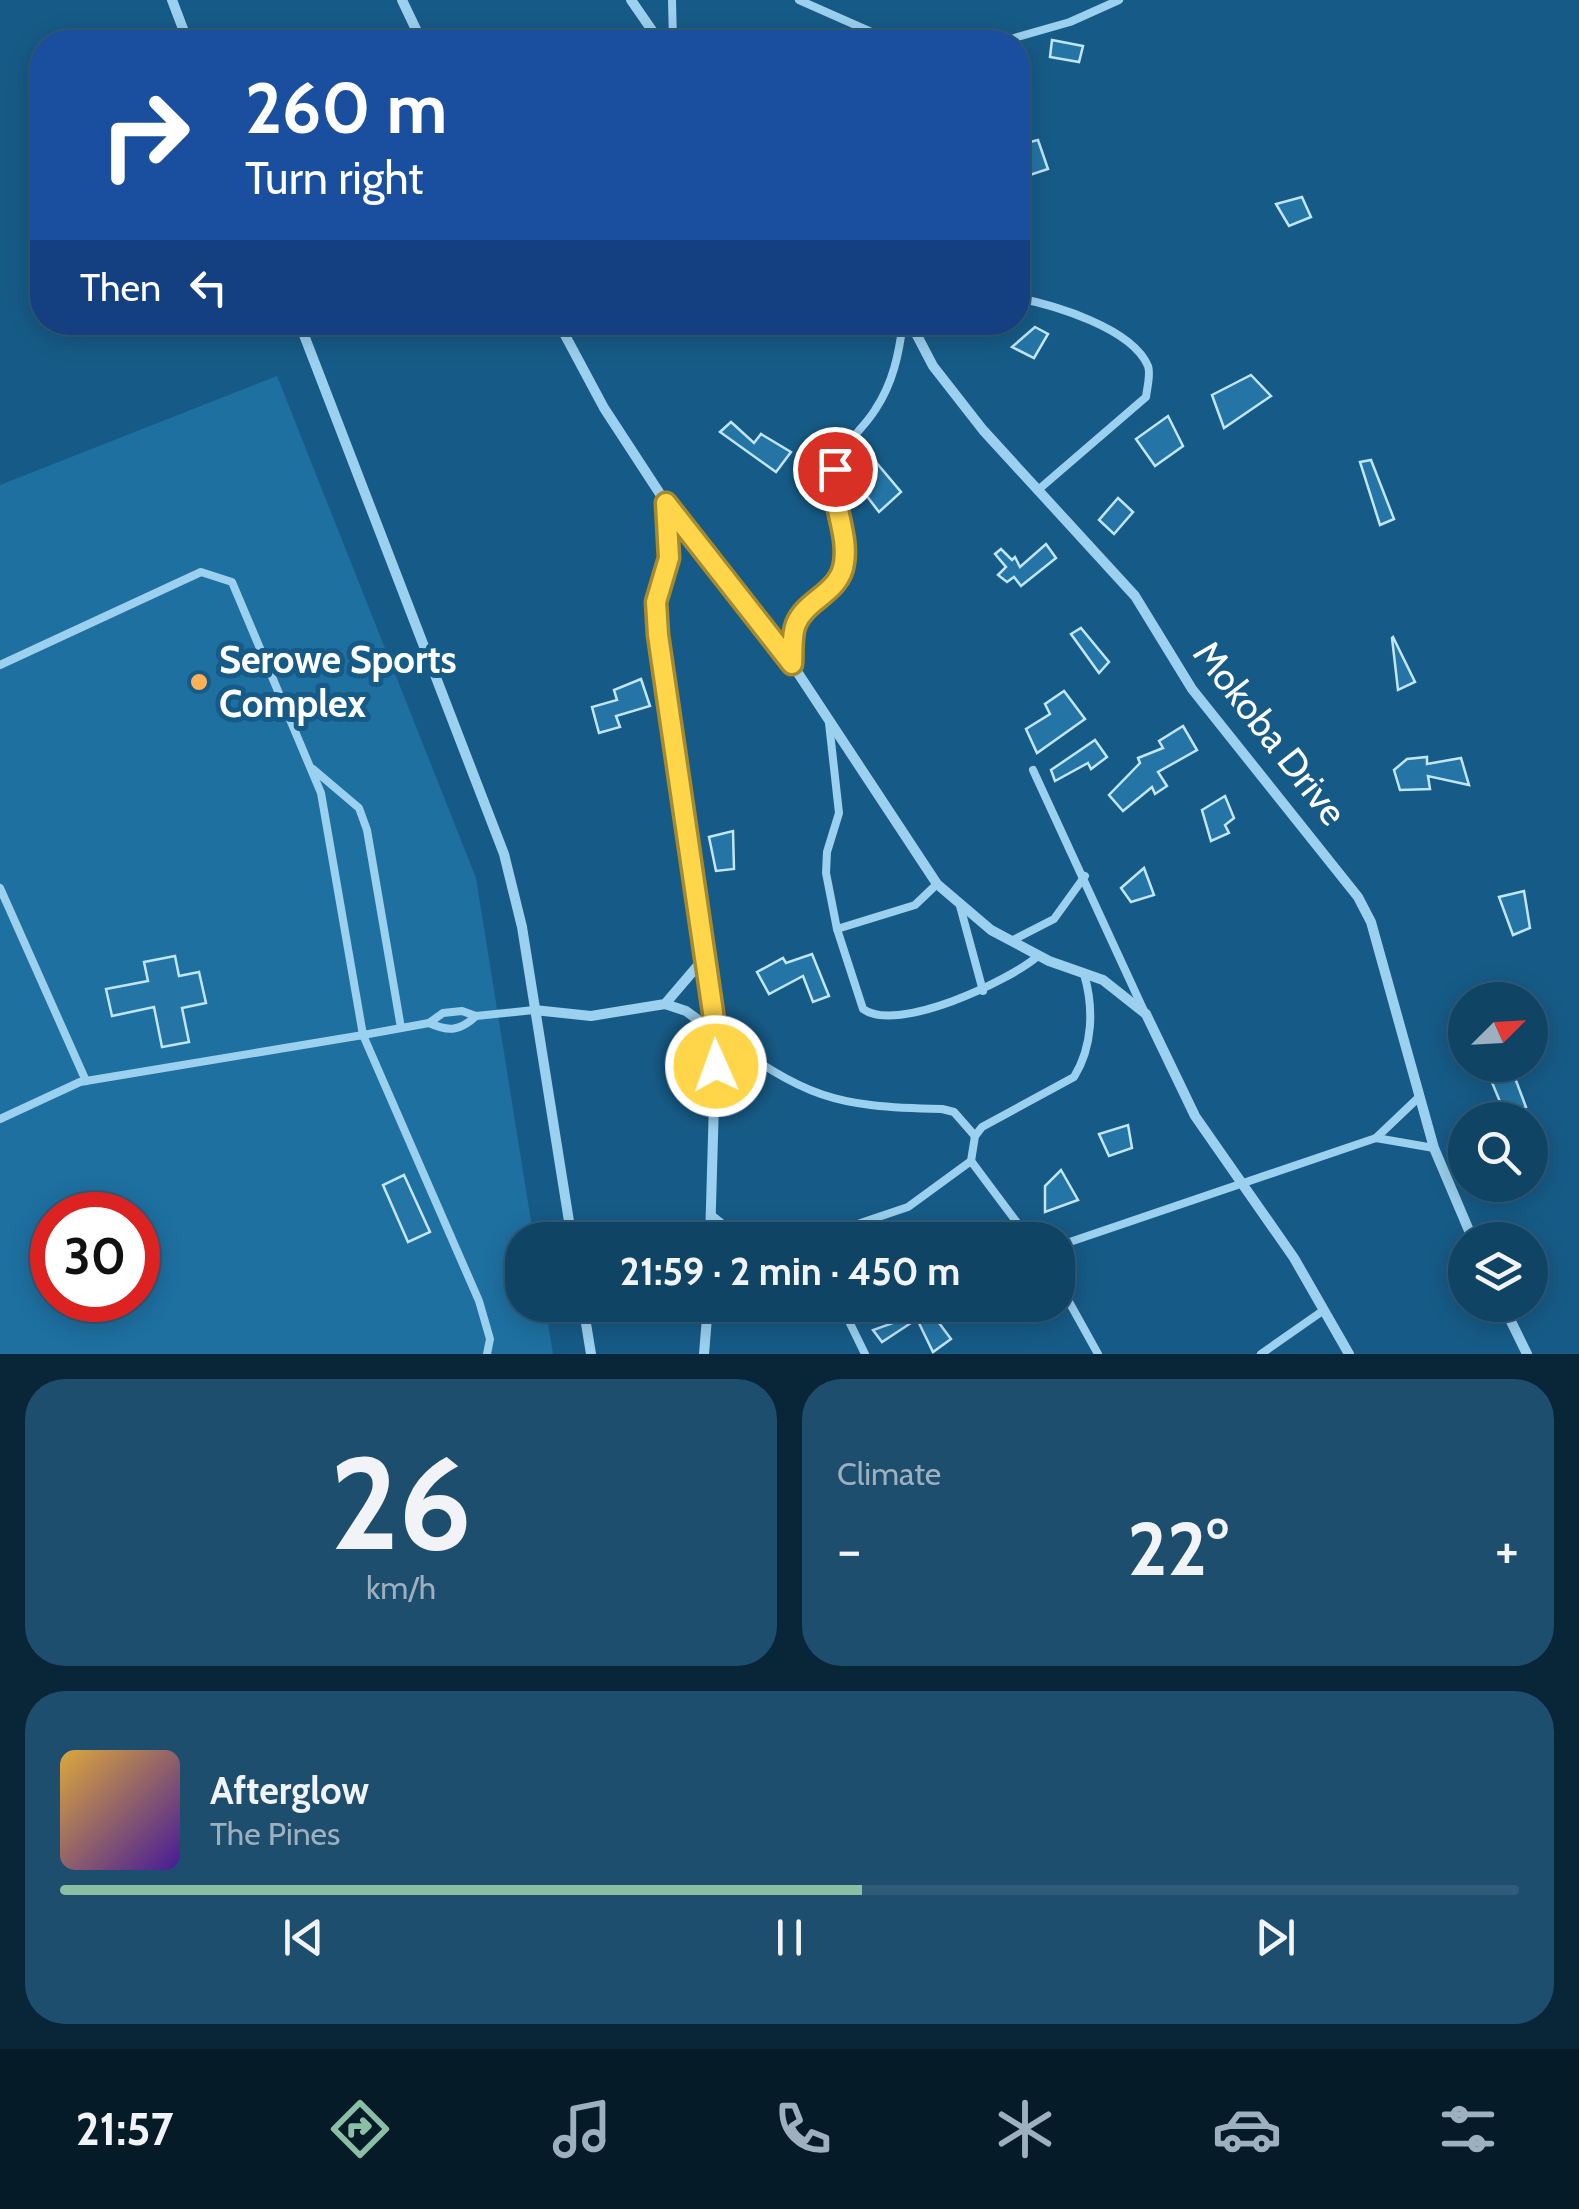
<!DOCTYPE html>
<html lang="en">
<head>
<meta charset="utf-8">
<style>
  body { margin:0; font-family:Cabin,sans-serif; background:#1e4e6e; color:#f1f3f6; height:100vh; display:flex; flex-direction:column; font-size:38px; white-space:nowrap }
  * { box-sizing:border-box; margin:0 }
  p { font-size:32px; color:#9cb0bf }
  .icon { flex:none; width:55px; height:55px; fill:none; stroke:currentColor; stroke-width:2; stroke-linecap:round; stroke-linejoin:round }
  .map { position:relative; height:1354px; overflow:hidden }
  .panel { display:flex; flex-direction:column; gap:25px; padding:25px; background:#092538; flex:1 }
  .panel>* { flex:none }
  .banner { position:absolute; left:30px; top:30px; width:1000px; height:305px; border-radius:40px; box-shadow:0 5px 25px #0003,0 0 0 2px #305c79; background:#1a4fa0; color:#fff; overflow:hidden }
  .needle { width:65px; rotate:66deg }
  .buttons { position:absolute; left:1448px; top:982px; display:grid; gap:20px }
  .buttons a { display:grid; place-items:center; width:100px; height:100px; border-radius:50%; background:#104465; box-shadow:0 5px 25px #0003,0 0 0 2px #305c79; font-size:50px }
  .speed { position:absolute; left:30px; top:1192px; display:flex; gap:20px; font-size:50px; font-weight:700; text-align:center }
  .speed>* { display:grid; place-content:center; width:130px; height:130px; border-radius:50%; background:#104465; box-shadow:0 5px 25px #0003,0 0 0 2px #305c79; line-height:1 }
  .speed .limit { border:15px solid #d22; background:#fff; color:#111 }
  .pin { position:absolute; display:grid; place-items:center; width:85px; height:85px; color:#fff; margin:-42px; border:5px solid #fff; border-radius:50%; box-shadow:0 2px 10px #0007 }
  .me { position:absolute; width:110px; margin:-55px; rotate:358deg; stroke-linejoin:round; filter:drop-shadow(0 0 8px #0008) }
  .turn { display:flex; align-items:center; gap:35px; height:210px; padding:0 50px; font-size:45px }
  .turn .icon { width:130px; height:130px; stroke-width:2.5 }
  .turn b { display:block; font-size:70px; line-height:85px }
  .then { display:flex; align-items:center; height:95px; padding:0 50px; background:#0003; gap:20px; font-size:38px }
  .big { font-size:75px; font-weight:800; line-height:1.1 }
  .panel .widget { flex:1; display:flex; flex-direction:column; justify-content:center; gap:15px; min-width:0; padding:0 35px; border-radius:40px; background:#1e4e6e }
  .panel .dial { align-items:center; gap:0 }
  .dial b { font-size:130px; line-height:1 }
  .song { display:flex; align-items:center; gap:30px }
  .cover { width:120px; height:120px; border-radius:15px; background:linear-gradient(135deg,hsl(40 70% 55%),hsl(260 70% 35%)) }
  .played { height:10px; border-radius:5px; background:linear-gradient(90deg,#8abfa5 55%,#305c79 55%) }
  .keys { display:flex; justify-content:space-around; direction:ltr }
  .heat { display:flex; justify-content:space-between; align-items:center; font-size:55px; direction:ltr }
  .panel .tiles { flex:1; display:grid; gap:25px; grid-template-columns:1fr 1fr }
  .widget:last-child { grid-column:span 2 }
  .trip { position:absolute; left:505px; top:1222px; width:570px; height:100px; border-radius:40px; background:#104465; box-shadow:0 5px 25px #0003,0 0 0 2px #305c79; font-weight:800; line-height:100px; text-align:center }
  .tab-bar { display:flex; height:160px; justify-content:space-around; align-items:center; background:#061b28; color:#9cb0bf }
  .tab-bar .icon { width:70px; height:70px }
  .tab-bar .selected { color:#8abfa5 }
  .tab-bar b { font-size:45px; color:#f1f3f6 }
  .map>svg:first-child { display:block }
  .green { fill:#1e70a1; fill-rule:evenodd }
  .building { fill:#2475a6; stroke:#c1e5fa; stroke-width:2.5 }
  .lines { fill:none; stroke-linecap:round; stroke-linejoin:round }
  .service { stroke:#9bd0ee; stroke-width:8 }
  .minor { stroke:#9bd0ee; stroke-width:10 }
  .route-casing { stroke:#a68a30; stroke-width:25 }
  .route { stroke:#ffd54a; stroke-width:18 }
  .poi-dot { fill:#ffb158; stroke:#165b87; stroke-width:4 }
  .labels { text-anchor:middle; stroke-width:10; stroke-linejoin:round; paint-order:stroke }
  .poi-label { font-size:38px; font-weight:bold; fill:#fff; stroke:#165b87; text-anchor:start }
  .street-label { font-size:38px; fill:#fff; stroke:#165b87 }
</style>
</head>
<body>
<div class="map">
<svg width="1579" height="1354" viewBox="0 0 1579 1354">
  <rect width="100%" height="100%" fill="#165b87"/>
  <path class="green" d="M277,376L476,878L534,1240H522V1305H545L553,1354H0V485ZM52,1215H138V1300H52Z"/>
  <g class="building">
    <path d="M1052,40L1083,46L1079,62L1050,57Z"/>
    <path d="M1038,140L1048,169L1018,179V145Z"/>
    <path d="M1302,197L1311,217L1289,226L1276,204Z"/>
    <path d="M1035,327L1048,334L1034,358L1012,347Z"/>
    <path d="M1251,375L1271,396L1224,428L1212,395Z"/>
    <path d="M1168,416L1183,446L1155,466L1136,439Z"/>
    <path d="M731,422L754,443L761,434L791,452L776,472L720,432Z"/>
    <path d="M1371,460L1394,519L1380,525L1360,462Z"/>
    <path d="M875,461L901,492L879,512L853,478Z"/>
    <path d="M1118,498L1133,512L1114,534L1099,520Z"/>
    <path d="M1046,544L1056,558L1021,586L1014,577L1007,582L998,575L1006,567L995,554L1001,549L1012,560L1015,557L1020,567Z"/>
    <path d="M1081,628L1109,662L1099,673L1071,634Z"/>
    <path d="M1393,637L1415,682L1398,690L1392,638Z"/>
    <path d="M641,679L650,706L616,716L620,727L599,733L592,707L617,700L614,690Z"/>
    <path d="M1064,691L1085,719L1037,753L1026,729L1050,714L1045,704Z"/>
    <path d="M1183,726L1197,750L1158,772L1167,786L1155,794L1152,787L1123,811L1109,795L1140,763L1138,758L1163,748L1159,741Z"/>
    <path d="M1095,740L1107,757L1091,769L1088,763L1055,781L1051,770Z"/>
    <path d="M1427,757V764L1461,758L1469,785L1428,776L1430,789L1400,790L1394,770L1407,759Z"/>
    <path d="M1225,796L1234,818L1225,825L1229,833L1211,841L1202,810Z"/>
    <path d="M733,831L734,869L716,871L709,837Z"/>
    <path d="M1144,868L1154,895L1131,902L1121,888Z"/>
    <path d="M1524,891L1530,928L1513,935L1499,897Z"/>
    <path d="M812,954L829,996L813,1002L803,976L769,994L757,972L783,958L786,963Z"/>
    <path d="M175,956L179,976L199,972L206,1003L182,1008L189,1042L162,1047L154,1007L112,1016L106,989L148,981L144,962Z"/>
    <path d="M1512,1070L1526,1107L1506,1116L1491,1080Z"/>
    <path d="M1128,1125L1132,1148L1109,1156L1099,1134Z"/>
    <path d="M1061,1170L1078,1200L1045,1212V1186Z"/>
    <path d="M404,1175L430,1232L408,1242L383,1185Z"/>
    <path d="M915,1305L939,1323L951,1339L933,1352L917,1319L882,1342L873,1330L896,1322Z"/>
  </g>
  <g class="lines">
    <g class="service">
      <path d="M672,0L673,42"/>
      <path d="M799,0L894,42"/>
      <path d="M1000,42L1070,22L1119,0"/>
      <path d="M1018,298C1054,305 1132,328 1148,366C1151,374 1147,388 1146,397L1038,490"/>
      <path d="M792,664C795,593 822,618 841,573C855,540 826,502 836,467C843,442 862,431 875,410C893,383 899,354 903,322"/>
      <path d="M0,665L201,572L232,582L321,793L363,1035L429,1023L443,1013L462,1011L476,1016L534,1010"/>
      <path d="M829,723L839,813L827,852L826,873L837,929L915,905L937,884"/>
      <path d="M313,769L359,808L367,830L401,1028"/>
      <path d="M1033,770L1144,1011"/>
      <path d="M0,888L86,1081"/>
      <path d="M960,906L983,991"/>
      <path d="M837,929L863,1009C897,1034 1009,981 1038,956"/>
      <path d="M1011,941L1054,919L1085,876"/>
      <path d="M429,1023C449,1032 460,1031 476,1016"/>
      <path d="M716,1033C807,1097 831,1107 942,1109L954,1112L975,1136"/>
      <path d="M0,1119L80,1082L363,1035L479,1301L490,1339L487,1354"/>
      <path d="M1376,1138L1418,1098"/>
      <path d="M971,1161L1030,1240"/>
      <path d="M710,1214L743,1240"/>
      <path d="M810,1240L908,1207L971,1161L975,1136L982,1127L1074,1077C1093,1046 1094,1008 1084,974"/>
      <path d="M1058,1246L1376,1138L1434,1148"/>
      <path d="M1058,1282L1098,1354"/>
      <path d="M841,1305L865,1354"/>
      <path d="M1261,1354L1324,1310"/>
    </g>
    <g class="minor">
      <path d="M172,0L188,42"/>
      <path d="M402,0L422,42"/>
      <path d="M631,0L660,42"/>
      <path d="M299,322L504,854L522,927L572,1240"/>
      <path d="M558,322L604,408L666,503L669,558L657,601L659,635L716,1033L710,1240"/>
      <path d="M910,322L933,366L983,430L1135,596L1192,689L1358,897L1371,922L1434,1148L1473,1240"/>
      <path d="M666,503L792,664L937,884L991,930L1049,961L1103,980L1146,1014L1195,1116L1294,1258L1349,1354"/>
      <path d="M665,1004L686,1011L716,1033"/>
      <path d="M534,1010L591,1016L665,1004L706,956"/>
      <path d="M583,1305L591,1354"/>
      <path d="M1503,1305L1527,1354"/>
      <path d="M704,1354L708,1305"/>
    </g>
  </g>
  <g class="lines">
    <g class="route-casing">
      <path id="route" d="M716,1066V1033L658,635L656,602L669,558L666,503L792,664C793,652 791,636 796,624C806,599 840,593 844,563C849,532 830,502 835,469"/>
    </g>
    <use href="#route" class="route"/>
  </g>
  <circle class="poi-dot" cx="199" cy="682" r="10"/>
  <g class="labels">
    <g class="poi-label">
      <text x="219" y="673">Serowe Sports<tspan x="219" dy="44">Complex</tspan></text>
    </g>
    <g class="street-label">
      <text transform="translate(1270 733) rotate(52)" y="13">Mokoba Drive</text>
    </g>
  </g>
</svg>
<div class="buttons">
<a><svg class="needle" viewBox="-14 -14 28 28"><path d="M0-13l5 13h-10z" fill="#e53935"/><path d="M0 13l5-13h-10z" fill="#9cb0bf"/></svg></a>
<a><svg class="icon" aria-label="search" viewBox="0 0 24 24"><circle cx="10" cy="10" r="6"/><path d="M15 15l6 6"/></svg></a>
<a><svg class="icon" aria-label="layers" viewBox="0 0 24 24"><path d="M12 4l9 5-9 5-9-5zM3 14l9 5 9-5"/></svg></a>
</div>
<div class="speed"><div class="limit">30</div></div>
<div class="pin" style="left:835px;top:469px;background:#d93025"><svg class="icon" aria-label="arrive" viewBox="0 0 24 24"><path d="M6 21V4h12l-3 4 3 4H6"/></svg></div>
<svg class="me" style="left:716px;top:1066px" viewBox="-20 -20 40 40"><circle r="17" fill="#ffd54a" stroke="#fff" stroke-width="3"/><path d="M0-11L8 9 0 5-8 9z" fill="#fff"/></svg>
<div class="trip">21:59 · 2 min · 450 m</div>
<div class="banner">
<div class="turn"><svg class="icon" aria-label="right" viewBox="0 0 24 24"><path d="M7 20v-9h11M14 6l5 5-5 5"/></svg><div><b>260 m</b>Turn right</div></div>
<div class="then">Then<svg class="icon" aria-label="left" viewBox="0 0 24 24"><path d="M17 20v-9H6M10 6l-5 5 5 5"/></svg></div>
</div>
</div>
<section class="panel">
<div class="tiles">
<div class="widget dial"><b>26</b><p>km/h</p></div>
<div class="widget"><p>Climate</p>
<div class="heat"><a>−</a><b class="big">22°</b><a>+</a></div>
</div>
<div class="widget">
<div class="song"><i class="cover"></i><div><b>Afterglow</b><p>The Pines</p></div></div>
<div class="played"></div>
<div class="keys"><svg class="icon" aria-label="previous" viewBox="0 0 24 24"><path d="M18 5L8 12l10 7zM5 5v14"/></svg><svg class="icon" aria-label="pause" viewBox="0 0 24 24"><path d="M8 5v14M16 5v14"/></svg><svg class="icon" aria-label="next" viewBox="0 0 24 24"><path d="M6 5l10 7-10 7zM19 5v14"/></svg></div>
</div>
</div>
</section>
<nav class="tab-bar">
<b>21:57</b>
<svg class="icon selected" aria-label="directions" viewBox="0 0 24 24"><path d="M12 3l9 9-9 9-9-9zM9 14v-3h6M13 9l2 2-2 2"/></svg>
<svg class="icon" aria-label="music" viewBox="0 0 24 24"><path d="M9 18V5l10-2v13"/><circle cx="6" cy="18" r="3"/><circle cx="16" cy="16" r="3"/></svg>
<svg class="icon" aria-label="phone" viewBox="0 0 24 24"><path d="M5 4h4l2 5-3 2q2 4 5 5l2-3 5 2v4C11 20 4 13 5 4z"/></svg>
<svg class="icon" aria-label="climate" viewBox="0 0 24 24"><path d="M12 3v18M4 7l16 10M4 17L20 7"/></svg>
<svg class="icon" aria-label="car" viewBox="0 0 24 24"><path d="M5 17H2v-5l4-1 3-4h7l3 4 3 1v5h-3M9 17h6M6 11h13"/><circle cx="7" cy="17" r="2"/><circle cx="17" cy="17" r="2"/></svg>
<svg class="icon" aria-label="filters" viewBox="0 0 24 24"><path d="M4 7h16M4 17h16"/><circle cx="9" cy="7" r="2"/><circle cx="15" cy="17" r="2"/></svg>
</nav>
</body>
</html>
